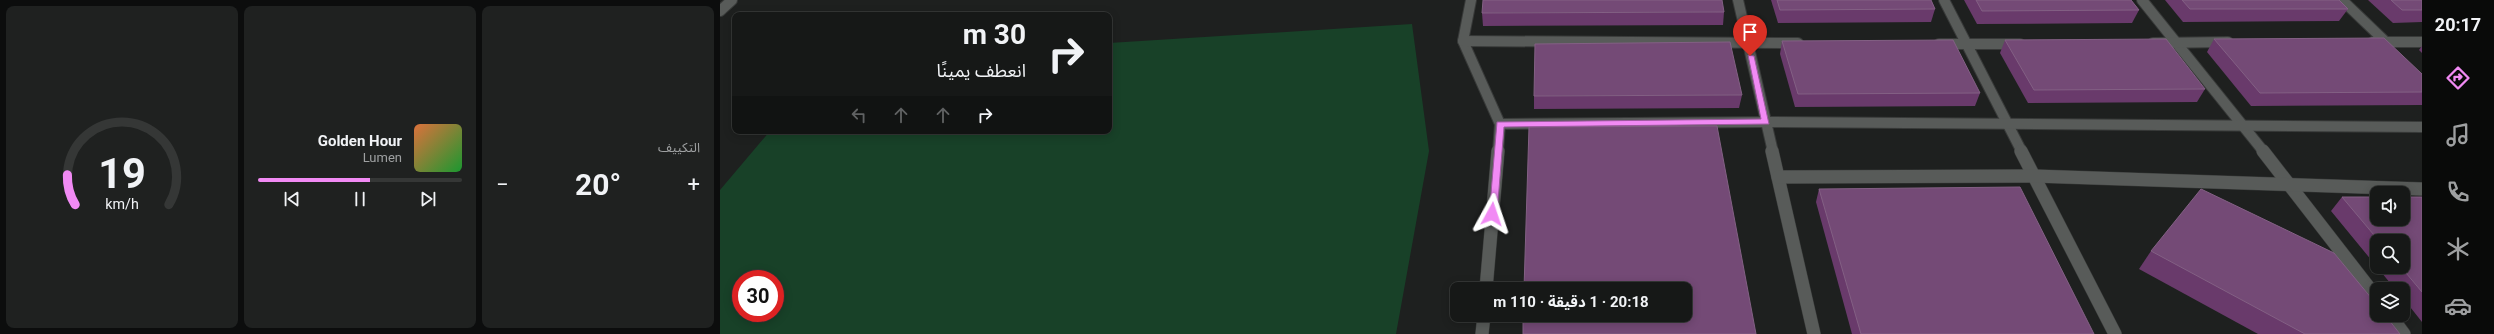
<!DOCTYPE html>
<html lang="ar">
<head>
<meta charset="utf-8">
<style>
  body { margin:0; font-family:Roboto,"Noto Sans Arabic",sans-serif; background:#1f2120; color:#f1f3f6; direction:rtl; height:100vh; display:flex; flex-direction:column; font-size:15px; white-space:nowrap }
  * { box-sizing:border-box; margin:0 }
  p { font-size:13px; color:#9ea0a1 }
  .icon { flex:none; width:22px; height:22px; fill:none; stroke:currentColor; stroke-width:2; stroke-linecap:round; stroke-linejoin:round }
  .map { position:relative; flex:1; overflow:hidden; direction:ltr }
  .panel { display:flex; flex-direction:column; gap:6px; padding:6px; background:#0c0d0d; width:720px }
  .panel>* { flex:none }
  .guide { position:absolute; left:12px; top:12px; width:380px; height:122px; border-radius:8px; box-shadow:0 2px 10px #0003,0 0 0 1px #353736; direction:rtl; background:#161817; color:#f1f3f6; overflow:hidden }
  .buttons { position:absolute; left:1650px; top:186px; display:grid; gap:8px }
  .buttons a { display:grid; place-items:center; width:40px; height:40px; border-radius:8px; background:#161817; box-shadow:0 2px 10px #0003,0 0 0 1px #353736; font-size:20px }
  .speed { position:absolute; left:12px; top:270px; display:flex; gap:8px; font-size:20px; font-weight:700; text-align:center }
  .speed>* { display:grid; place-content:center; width:52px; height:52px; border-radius:50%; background:#161817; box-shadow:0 2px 10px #0003,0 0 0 1px #353736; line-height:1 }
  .speed .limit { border:6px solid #d22; background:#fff; color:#111 }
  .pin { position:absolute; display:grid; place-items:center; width:34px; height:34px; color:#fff; margin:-41px -17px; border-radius:50% 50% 50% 0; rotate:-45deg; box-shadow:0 0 4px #0007 }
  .pin .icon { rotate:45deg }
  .me { position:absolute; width:44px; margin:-22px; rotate:5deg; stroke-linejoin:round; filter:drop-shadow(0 0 3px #0008) }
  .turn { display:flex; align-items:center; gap:14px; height:84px; padding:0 20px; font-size:18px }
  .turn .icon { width:52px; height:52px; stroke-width:2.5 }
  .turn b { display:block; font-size:28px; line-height:34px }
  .lanes { display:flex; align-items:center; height:38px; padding:0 20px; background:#0003; justify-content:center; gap:20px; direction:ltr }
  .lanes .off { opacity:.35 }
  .big { font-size:30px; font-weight:700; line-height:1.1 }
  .panel .widget { flex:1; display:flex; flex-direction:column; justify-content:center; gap:6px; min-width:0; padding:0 14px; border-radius:8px; background:#1f2120 }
  .panel .dial { align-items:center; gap:0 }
  .dial svg { height:104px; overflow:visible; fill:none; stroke:#353736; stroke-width:7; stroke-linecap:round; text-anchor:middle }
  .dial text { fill:#f1f3f6; stroke:none }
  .song { display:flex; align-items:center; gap:12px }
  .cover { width:48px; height:48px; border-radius:6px; background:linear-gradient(135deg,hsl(20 70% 55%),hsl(130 70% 35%)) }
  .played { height:4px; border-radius:2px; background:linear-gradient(90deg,#f18af4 55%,#353736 55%) }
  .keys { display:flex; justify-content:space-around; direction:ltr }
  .heat { display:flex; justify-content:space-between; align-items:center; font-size:22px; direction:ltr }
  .panel .tiles { flex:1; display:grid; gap:6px; grid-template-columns:repeat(3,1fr) }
  .trip { position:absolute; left:730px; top:282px; width:242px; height:40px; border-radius:8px; background:#161817; box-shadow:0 2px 10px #0003,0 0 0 1px #353736; font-weight:700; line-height:40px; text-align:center; direction:rtl }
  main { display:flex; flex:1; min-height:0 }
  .menu { display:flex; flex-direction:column; width:72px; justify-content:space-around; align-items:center; background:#090a09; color:#9ea0a1 }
  .menu .icon { width:28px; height:28px }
  .menu .current { color:#f18af4 }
  .menu b { font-size:18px; color:#f1f3f6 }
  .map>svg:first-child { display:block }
  .green { fill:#184128; fill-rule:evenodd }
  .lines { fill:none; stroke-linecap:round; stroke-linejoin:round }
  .minor-far1-casing { stroke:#383a39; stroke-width:12 }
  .minor-casing { stroke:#383a39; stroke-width:14 }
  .secondary-casing { stroke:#383a39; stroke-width:12 }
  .minor-far1 { stroke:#585b59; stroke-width:10 }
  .minor { stroke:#585b59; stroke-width:13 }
  .secondary { stroke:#585b59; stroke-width:10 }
  .wall { fill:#693a6b }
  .building { fill:#744a76; stroke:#836084 }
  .route { fill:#f18af4; stroke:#9d5a9f }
</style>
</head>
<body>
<main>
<nav class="menu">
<b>20:17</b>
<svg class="icon current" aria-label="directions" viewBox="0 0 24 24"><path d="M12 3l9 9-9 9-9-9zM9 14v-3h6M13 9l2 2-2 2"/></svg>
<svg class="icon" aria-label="music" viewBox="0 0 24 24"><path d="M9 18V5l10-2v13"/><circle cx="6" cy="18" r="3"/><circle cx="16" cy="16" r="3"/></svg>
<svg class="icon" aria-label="phone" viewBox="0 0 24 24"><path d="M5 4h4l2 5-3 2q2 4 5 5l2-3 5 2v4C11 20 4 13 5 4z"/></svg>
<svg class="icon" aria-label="climate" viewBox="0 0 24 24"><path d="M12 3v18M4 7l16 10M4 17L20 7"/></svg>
<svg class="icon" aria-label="car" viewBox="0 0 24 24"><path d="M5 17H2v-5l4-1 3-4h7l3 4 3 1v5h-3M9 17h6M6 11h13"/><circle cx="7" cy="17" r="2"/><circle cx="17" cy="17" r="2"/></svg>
</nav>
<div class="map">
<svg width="1702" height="334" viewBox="0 0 1702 334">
  <rect width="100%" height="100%" fill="#1e201f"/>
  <path class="green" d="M692,24L709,151L676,334H0V190L50,131H389V43ZM21,279H55V313H21Z"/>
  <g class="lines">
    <g class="minor-far1-casing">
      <g id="minor-far1">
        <path d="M751,0L743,41L780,124L778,152"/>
        <path d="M1018,0L1053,152"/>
        <path d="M1224,0L1302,152"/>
        <path d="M1422,0L1544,152"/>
        <path d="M1622,0L1669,45"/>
        <path d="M743,41L1078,43"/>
        <path d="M1653,42H1702"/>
        <path d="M1433,43L1508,42"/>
        <path d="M1219,44H1300"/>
        <path d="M780,124L1046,122L1702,127"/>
      </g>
    </g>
    <g class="minor-casing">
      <g id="minor">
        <path d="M1052,151L1094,334"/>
        <path d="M1301,151L1395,334"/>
        <path d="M1543,151L1657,298"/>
        <path d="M1058,177L1314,176L1702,189"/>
        <path d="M766,289L778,151"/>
        <path d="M1670,315L1684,334"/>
        <path d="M762,334L764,315"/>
      </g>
    </g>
    <g class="secondary-casing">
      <path id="secondary" d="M0,11L12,0"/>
    </g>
    <use href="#minor-far1" class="minor-far1"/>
    <use href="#minor" class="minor"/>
    <use href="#secondary" class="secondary"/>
  </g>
  <g class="wall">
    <path d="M1051,0H1211L1215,9L1211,22L1058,23Z"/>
    <path d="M1244,0H1411L1419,10L1412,23L1257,24Z"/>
    <path d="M1445,0H1619L1628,9L1619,21L1463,22Z"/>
    <path d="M1648,0H1702V22L1673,23Z"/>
    <path d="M1004,12L1003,25L763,26L762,13Z"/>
    <path d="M1494,39L1702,74V105L1531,106L1487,52Z"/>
    <path d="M1285,40L1485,89L1477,102L1308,103L1280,53Z"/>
    <path d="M1062,41L1260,93L1255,106L1075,107L1060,54Z"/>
    <path d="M1702,46V53L1699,50Z"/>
    <path d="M1022,95L1019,108L814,109V96Z"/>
    <path d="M1099,189L1374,334H1132L1096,202Z"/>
    <path d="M1622,197H1702V322L1683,298V289H1675L1657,267H1683V241H1657V267L1611,211Z"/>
    <path d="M1431,251L1680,334H1538L1419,269Z"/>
  </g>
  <g class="building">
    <path d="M763,0H1002L1004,12L762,13Z"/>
    <path d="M1057,0H1211L1215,9L1060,10Z"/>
    <path d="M1256,0H1411L1419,10L1262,11Z"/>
    <path d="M1462,0H1619L1628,9H1470Z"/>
    <path d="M1671,0H1702V10H1682Z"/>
    <path d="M1664,38L1702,74V92L1540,93L1494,39Z"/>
    <path d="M1446,39L1485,89L1314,90L1285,40Z"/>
    <path d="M1233,40L1260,93L1078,94L1062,41Z"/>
    <path d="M1010,42L1022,95L814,96L815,44Z"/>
    <path d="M997,126L1036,334H803V315H965V289H804L809,127Z"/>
    <path d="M1300,187L1374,334H1141L1099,189Z"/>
    <path d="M1481,189L1614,253L1657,305V315H1665L1680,334H1585L1431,251Z"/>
    <path d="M1622,197H1657V219H1683V197H1702V292L1681,267H1683V241H1659Z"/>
  </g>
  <path class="route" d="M1028,55L1034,56L1049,124L784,127L777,214L776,217H769L777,122L1041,119Z"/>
</svg>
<div class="buttons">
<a><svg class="icon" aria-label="sound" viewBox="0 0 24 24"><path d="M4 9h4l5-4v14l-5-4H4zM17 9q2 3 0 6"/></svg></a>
<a><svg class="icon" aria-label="search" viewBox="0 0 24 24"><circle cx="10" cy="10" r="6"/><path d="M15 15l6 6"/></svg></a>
<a><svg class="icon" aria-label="layers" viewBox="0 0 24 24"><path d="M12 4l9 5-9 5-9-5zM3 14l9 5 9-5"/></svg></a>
</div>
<div class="speed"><div class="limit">30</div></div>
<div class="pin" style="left:1030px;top:56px;background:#d93025"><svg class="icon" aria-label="arrive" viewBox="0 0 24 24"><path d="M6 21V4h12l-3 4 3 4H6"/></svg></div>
<svg class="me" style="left:772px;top:214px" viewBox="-20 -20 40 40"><path d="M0-17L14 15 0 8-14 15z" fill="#f18af4" stroke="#fff" stroke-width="4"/></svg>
<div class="trip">20:18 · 1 دقيقة · 110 m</div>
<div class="guide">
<div class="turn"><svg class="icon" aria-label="right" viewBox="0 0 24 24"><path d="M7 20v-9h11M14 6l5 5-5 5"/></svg><div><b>30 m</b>انعطف يمينًا</div></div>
<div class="lanes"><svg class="icon off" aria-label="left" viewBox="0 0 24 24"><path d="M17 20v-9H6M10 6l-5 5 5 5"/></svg><svg class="icon off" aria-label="ahead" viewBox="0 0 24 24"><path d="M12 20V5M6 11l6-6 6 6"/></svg><svg class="icon off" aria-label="ahead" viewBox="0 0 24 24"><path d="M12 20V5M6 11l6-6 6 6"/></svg><svg class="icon" aria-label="right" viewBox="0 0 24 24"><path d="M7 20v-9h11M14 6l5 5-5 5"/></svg></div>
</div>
</div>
<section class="panel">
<div class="tiles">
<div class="widget"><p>التكييف</p>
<div class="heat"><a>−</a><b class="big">20°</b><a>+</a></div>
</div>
<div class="widget">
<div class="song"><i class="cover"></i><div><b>Golden Hour</b><p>Lumen</p></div></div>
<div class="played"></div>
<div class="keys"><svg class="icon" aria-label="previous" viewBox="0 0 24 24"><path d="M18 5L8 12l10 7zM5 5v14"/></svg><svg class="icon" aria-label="pause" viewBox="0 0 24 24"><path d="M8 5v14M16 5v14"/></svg><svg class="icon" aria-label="next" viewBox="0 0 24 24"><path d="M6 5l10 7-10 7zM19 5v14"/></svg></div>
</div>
<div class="widget dial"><svg viewBox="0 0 100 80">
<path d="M14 69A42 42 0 1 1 86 69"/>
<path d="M14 69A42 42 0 0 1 8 46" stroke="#f18af4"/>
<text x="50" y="56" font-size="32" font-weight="700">19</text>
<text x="50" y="72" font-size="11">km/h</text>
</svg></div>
</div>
</section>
</main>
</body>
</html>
